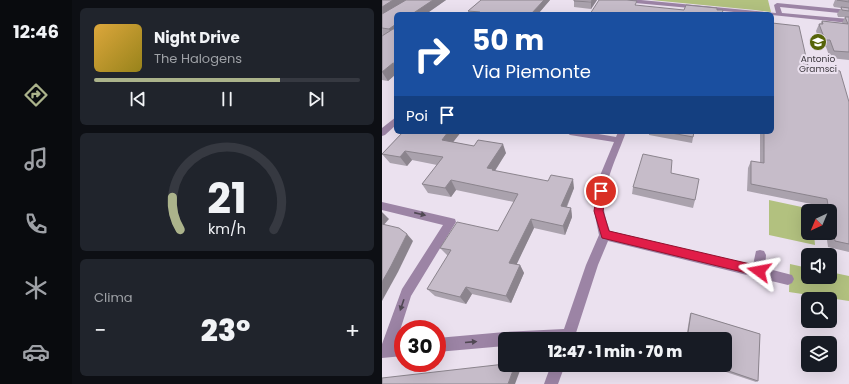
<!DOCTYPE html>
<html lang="it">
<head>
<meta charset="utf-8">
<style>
  body { margin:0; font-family:Poppins,sans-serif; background:#20242c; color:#f1f3f6; height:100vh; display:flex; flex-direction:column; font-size:15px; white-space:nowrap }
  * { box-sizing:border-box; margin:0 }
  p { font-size:13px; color:#9ea1a6 }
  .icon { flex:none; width:22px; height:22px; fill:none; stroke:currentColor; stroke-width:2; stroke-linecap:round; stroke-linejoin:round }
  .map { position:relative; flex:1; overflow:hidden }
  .drawer { display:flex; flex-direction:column; gap:8px; padding:8px; background:#0d0f14; width:310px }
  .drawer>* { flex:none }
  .guide { position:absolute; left:12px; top:12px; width:380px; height:122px; border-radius:6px; box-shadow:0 4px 16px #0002; background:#1a4fa0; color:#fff; overflow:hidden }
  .needle { width:26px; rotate:224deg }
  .tools { position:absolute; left:419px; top:204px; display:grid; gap:8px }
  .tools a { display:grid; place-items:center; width:36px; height:36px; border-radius:6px; background:#171b24; box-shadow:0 4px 16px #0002; font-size:20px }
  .speed { position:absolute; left:12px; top:320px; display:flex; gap:8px; font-size:20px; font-weight:700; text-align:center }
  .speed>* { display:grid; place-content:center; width:52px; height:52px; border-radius:50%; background:#171b24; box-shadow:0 4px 16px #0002; line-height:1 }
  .speed .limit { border:6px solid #d22; background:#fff; color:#111 }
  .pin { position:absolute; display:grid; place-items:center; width:34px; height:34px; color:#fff; margin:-17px; border:2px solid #fff; border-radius:50%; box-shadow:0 1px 4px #0007 }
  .me { position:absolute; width:44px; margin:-22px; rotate:283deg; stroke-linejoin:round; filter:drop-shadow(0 0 3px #0008) }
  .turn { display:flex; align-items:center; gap:14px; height:84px; padding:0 12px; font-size:18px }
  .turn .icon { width:52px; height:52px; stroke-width:2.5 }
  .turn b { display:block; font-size:28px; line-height:34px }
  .then { display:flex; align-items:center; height:38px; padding:0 12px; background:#0003; gap:8px; font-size:15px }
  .big { font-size:30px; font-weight:800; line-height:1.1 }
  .drawer .tile { flex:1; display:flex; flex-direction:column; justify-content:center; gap:6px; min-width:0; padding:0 14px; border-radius:6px; background:#20242c }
  .drawer .dial { align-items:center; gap:0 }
  .dial svg { height:104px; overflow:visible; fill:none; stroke:#363941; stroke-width:7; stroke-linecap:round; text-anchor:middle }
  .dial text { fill:#f1f3f6; stroke:none }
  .song { display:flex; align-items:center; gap:12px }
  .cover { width:48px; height:48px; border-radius:6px; background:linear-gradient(135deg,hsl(40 70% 55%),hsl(50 70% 35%)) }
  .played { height:4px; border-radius:2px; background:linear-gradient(90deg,#abb38b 70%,#363941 70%) }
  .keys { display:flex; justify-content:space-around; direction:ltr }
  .heat { display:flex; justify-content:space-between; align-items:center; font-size:22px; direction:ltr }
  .trip { position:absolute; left:116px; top:332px; width:234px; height:40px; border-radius:6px; background:#171b24; box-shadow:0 4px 16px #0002; font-weight:800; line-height:40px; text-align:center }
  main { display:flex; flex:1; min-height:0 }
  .menu { display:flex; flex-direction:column; width:72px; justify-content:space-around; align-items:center; background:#090b0e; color:#9ea1a6 }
  .menu .icon { width:28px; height:28px }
  .menu .selected { color:#abb38b }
  .menu b { font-size:18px; color:#f1f3f6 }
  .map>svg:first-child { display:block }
  .green { fill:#b2c17f }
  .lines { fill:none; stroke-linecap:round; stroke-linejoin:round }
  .minor { fill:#9c84a5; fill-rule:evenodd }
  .wall { fill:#aaa2ad }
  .shaded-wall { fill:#8b848d }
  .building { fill:#c6bcc9; stroke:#8b848d }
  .oneway { fill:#504853 }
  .route { fill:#e11d48; stroke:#92132f }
  .labels { text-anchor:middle; stroke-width:4; stroke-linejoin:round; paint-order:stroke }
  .far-poi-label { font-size:9px; fill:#3d393f; stroke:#ebe1ef }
</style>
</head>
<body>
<main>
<nav class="menu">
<b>12:46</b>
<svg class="icon selected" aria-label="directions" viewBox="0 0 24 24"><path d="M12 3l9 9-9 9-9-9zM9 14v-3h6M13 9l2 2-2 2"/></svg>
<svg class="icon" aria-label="music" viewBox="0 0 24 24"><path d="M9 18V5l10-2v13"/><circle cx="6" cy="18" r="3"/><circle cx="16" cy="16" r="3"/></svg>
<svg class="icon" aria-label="phone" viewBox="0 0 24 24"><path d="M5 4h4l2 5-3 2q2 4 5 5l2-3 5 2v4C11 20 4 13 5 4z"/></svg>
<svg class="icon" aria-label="climate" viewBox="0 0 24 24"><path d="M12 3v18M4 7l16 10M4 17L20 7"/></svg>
<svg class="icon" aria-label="car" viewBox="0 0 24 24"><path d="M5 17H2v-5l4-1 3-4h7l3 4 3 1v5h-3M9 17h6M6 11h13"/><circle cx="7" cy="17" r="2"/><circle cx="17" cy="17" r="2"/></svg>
</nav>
<section class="drawer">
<div class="tile">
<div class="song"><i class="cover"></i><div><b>Night Drive</b><p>The Halogens</p></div></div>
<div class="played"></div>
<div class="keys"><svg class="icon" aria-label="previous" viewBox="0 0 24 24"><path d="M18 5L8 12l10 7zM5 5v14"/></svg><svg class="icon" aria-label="pause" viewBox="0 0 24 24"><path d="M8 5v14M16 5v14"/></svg><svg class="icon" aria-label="next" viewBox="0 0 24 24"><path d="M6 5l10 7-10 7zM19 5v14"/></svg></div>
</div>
<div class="tile dial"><svg viewBox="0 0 100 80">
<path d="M14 69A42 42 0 1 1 86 69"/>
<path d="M14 69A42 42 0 0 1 8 44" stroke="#abb38b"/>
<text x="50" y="56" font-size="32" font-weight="700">21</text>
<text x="50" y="72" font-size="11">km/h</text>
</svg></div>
<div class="tile"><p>Clima</p>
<div class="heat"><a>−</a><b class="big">23°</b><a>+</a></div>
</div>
</section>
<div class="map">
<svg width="467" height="384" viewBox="0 0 467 384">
  <rect width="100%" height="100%" fill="#ebe1ef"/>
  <g class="green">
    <path d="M269,0H386L389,12L373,10Z"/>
    <path d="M387,200L429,209V211H426V233H432L433,245L387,235Z"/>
    <path d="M408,264L426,268V277H448V272L467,276V301L407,292Z"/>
  </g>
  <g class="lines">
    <g class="minor">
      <path d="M239,0H259L394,13L392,5L395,3L467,10V14L398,7L400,13L467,19V23L390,15V14H374L242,2Z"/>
      <path d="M14,117V125L3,135L0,136V128Z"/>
      <path d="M184,132H205L234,137L236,132H244C235,157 221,183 222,210C223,217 226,225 228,231L371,265L374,251L378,250L382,251L384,255L383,268L410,275L412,279L410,283L406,285L226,241L216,265L192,339H123V346L55,352V338L123,332L182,329L204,265L217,235L212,211L214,191L217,178L232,142L188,135Z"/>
      <path d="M0,202L69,218L73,219L74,222L29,296L14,343L21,342V356L0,358V344L20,289L61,225L0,210Z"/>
      <path d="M169,365H183L176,384H162Z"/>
    </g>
  </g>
  <g class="wall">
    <path d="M0,0H64L44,14H14V74L6,81L0,80V36L1,35H0Z"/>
    <path d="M99,0H168L156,14H87L86,11Z"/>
    <path d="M192,0H215L209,9L192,7Z"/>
    <path d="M453,0H467V60L448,58L444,47H439L434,31L437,24H438L440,21L460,23L463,17H456L455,14L459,8L452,7L451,5Z"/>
    <path d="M426,66L467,102V252L446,247L444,233H448V211H440L439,206L365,191L366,168L369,161L378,163V132H390Z"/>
    <path d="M21,132H79L71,142L124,153L113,171L192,188L185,207L189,208L190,217L183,235L152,228L134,264L138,265L142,273L129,303L90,294L84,304L53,296L45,289L66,256L58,248L116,231L132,202L74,190L69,197L46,193L40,184L55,165L30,160L25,166L8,163L0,154Z"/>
    <path d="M267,132H312L310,143L267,135Z"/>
    <path d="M289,173L313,200L311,208L250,194L251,187Z"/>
    <path d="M309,313L378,334L376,381L374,382L323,365H343V339H304L308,314Z"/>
  </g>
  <g class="shaded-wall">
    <path d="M11,0H26L0,16V7Z"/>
    <path d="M51,0H64L44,14H30Z"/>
    <path d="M162,0H168L156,14H149Z"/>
    <path d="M210,0H215L209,9V2Z"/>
    <path d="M14,24V35L11,37L7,29Z"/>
    <path d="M11,63L14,68V74L6,81L0,72Z"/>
    <path d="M66,132H79L65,150L60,140Z"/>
    <path d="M121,144L124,153L112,172L105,168Z"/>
    <path d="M23,151L30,160L25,166L18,157Z"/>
    <path d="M191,179L192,188L181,215L179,206Z"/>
    <path d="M69,180L74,190L69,197L63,188Z"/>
    <path d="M189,208L190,217L183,235L181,226Z"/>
    <path d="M0,212L7,219L0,227Z"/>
    <path d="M149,219L152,228L132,270L127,263Z"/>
    <path d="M25,234L31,241L16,272L0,301V282Z"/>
    <path d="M138,265L142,273L129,303L124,296Z"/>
    <path d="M84,287L90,294L84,304L78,297Z"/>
    <path d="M133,365H136L139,368L133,384H126Z"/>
  </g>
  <g class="building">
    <path d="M0,0H11L0,7Z"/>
    <path d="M24,0H51L30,14H14V24L7,29L0,28V14Z"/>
    <path d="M99,0H162L149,14H96L98,12L86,11Z"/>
    <path d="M192,0H210L209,2L192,1Z"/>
    <path d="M217,0H245L255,1L253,5L302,10L304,5L335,8V10H341L340,14H208Z"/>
    <path d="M455,0H467V2Z"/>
    <path d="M459,7L467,8V11L460,10Z"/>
    <path d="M368,12L384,14H368Z"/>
    <path d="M463,17H467V52L452,51L448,40H443L437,24H441L440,21L466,24Z"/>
    <path d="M390,23L417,26L426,66L458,71L467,102V244L453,241L448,216V211H447L445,199L369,184V161L382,163V132H390Z"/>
    <path d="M11,29H14V64L11,63L0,72V36Z"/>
    <path d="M21,132H66L60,140L92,146L96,140L121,144L105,168L111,169L110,170L166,181L169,175L191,179L179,206L189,208L181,226L149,219L127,263L138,265L124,296L84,287L78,297L45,289L69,250L58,248L75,222L116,231L136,194L69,180L63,188L40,184L61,157L23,151L18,157L0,154Z"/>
    <path d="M284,132H312L311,137Z"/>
    <path d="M261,154L290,160L289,173L317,179L313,200L251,187Z"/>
    <path d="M0,224L17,228L25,234L9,266L0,282Z"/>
    <path d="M309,313L378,334L376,381L329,365H343V339H305Z"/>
    <path d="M123,364V365H133L126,384H0V378Z"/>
  </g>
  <defs><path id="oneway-solid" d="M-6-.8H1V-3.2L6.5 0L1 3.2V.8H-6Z"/></defs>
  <g class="oneway">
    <use href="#oneway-solid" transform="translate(38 214) rotate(13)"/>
    <use href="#oneway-solid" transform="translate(20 305) rotate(109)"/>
    <use href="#oneway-solid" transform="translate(89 342) rotate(-5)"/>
  </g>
  <path class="route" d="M219,188L224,191L221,211L227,231L377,266L381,268L383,271L381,275L377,276L220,238L212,211L215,191Z"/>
  <defs>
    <g id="school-disc" transform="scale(0.9)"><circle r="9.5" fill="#566409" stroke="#ebe1ef"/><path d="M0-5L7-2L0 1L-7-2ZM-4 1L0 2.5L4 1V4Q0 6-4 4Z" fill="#fff"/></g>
  </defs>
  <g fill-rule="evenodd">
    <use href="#school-disc" x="436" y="42"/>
  </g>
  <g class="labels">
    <g class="far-poi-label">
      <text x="436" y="62">Antonio<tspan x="436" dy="10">Gramsci</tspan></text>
    </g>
  </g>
</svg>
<div class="tools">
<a><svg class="needle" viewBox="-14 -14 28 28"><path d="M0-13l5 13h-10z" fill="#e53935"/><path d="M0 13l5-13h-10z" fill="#9ea1a6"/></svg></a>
<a><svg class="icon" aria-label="sound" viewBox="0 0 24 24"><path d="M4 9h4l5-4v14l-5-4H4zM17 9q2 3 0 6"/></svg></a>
<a><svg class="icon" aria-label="search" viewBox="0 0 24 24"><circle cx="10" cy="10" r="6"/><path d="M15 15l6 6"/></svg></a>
<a><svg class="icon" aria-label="layers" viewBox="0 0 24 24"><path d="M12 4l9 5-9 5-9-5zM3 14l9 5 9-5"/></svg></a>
</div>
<div class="speed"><div class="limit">30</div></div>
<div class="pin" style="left:219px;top:191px;background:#d93025"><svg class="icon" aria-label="arrive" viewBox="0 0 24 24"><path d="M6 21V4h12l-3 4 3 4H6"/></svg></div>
<svg class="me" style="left:377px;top:271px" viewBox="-20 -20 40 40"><path d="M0-17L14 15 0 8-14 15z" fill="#e11d48" stroke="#fff" stroke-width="4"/></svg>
<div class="trip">12:47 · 1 min · 70 m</div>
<div class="guide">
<div class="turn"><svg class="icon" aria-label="right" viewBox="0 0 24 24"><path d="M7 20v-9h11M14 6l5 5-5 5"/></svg><div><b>50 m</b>Via Piemonte</div></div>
<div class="then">Poi<svg class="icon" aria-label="arrive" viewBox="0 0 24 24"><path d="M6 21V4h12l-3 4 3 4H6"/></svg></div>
</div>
</div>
</main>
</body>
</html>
